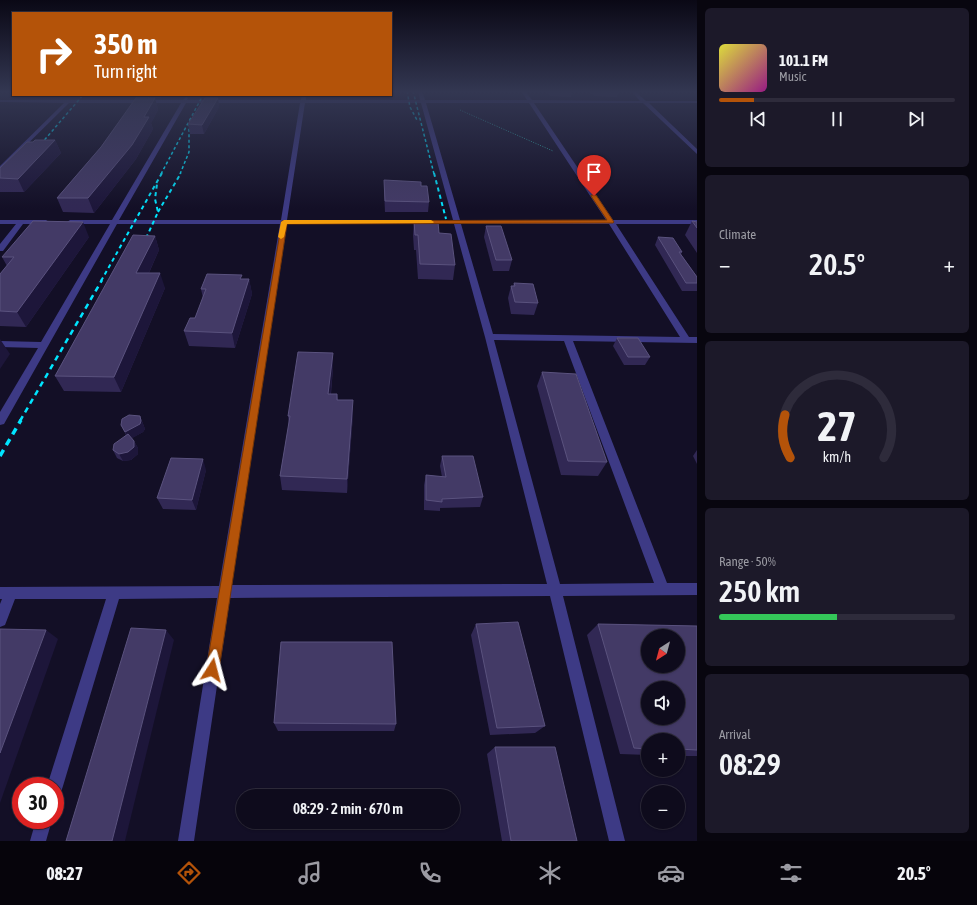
<!DOCTYPE html>
<html lang="en">
<head>
<meta charset="utf-8">
<style>
  body { margin:0; font-family:"Asap Condensed",sans-serif; background:#1c1929; color:#f1f3f6; height:100vh; display:flex; flex-direction:column; font-size:15px; white-space:nowrap }
  * { box-sizing:border-box; margin:0 }
  p { font-size:13px; color:#9b9ba3 }
  .icon { flex:none; width:22px; height:22px; fill:none; stroke:currentColor; stroke-width:2; stroke-linecap:round; stroke-linejoin:round }
  .map { position:relative; flex:1; overflow:hidden }
  .panel { display:flex; flex-direction:column; gap:8px; padding:8px; background:#08060f; width:280px }
  .panel>* { flex:none }
  .hud { position:absolute; left:12px; top:12px; width:380px; height:84px; border-radius:0px; box-shadow:0 1px 3px #0004,0 0 0 1px #2e2b3b; background:#b45309; color:#fff; overflow:hidden }
  .needle { width:26px; rotate:216deg }
  .fabs { position:absolute; left:641px; top:629px; display:grid; gap:8px }
  .fabs a { display:grid; place-items:center; width:44px; height:44px; border-radius:50%; background:#0e0b1c; box-shadow:0 1px 3px #0004,0 0 0 1px #2e2b3b; font-size:20px }
  .speed { position:absolute; left:12px; top:777px; display:flex; gap:8px; font-size:20px; font-weight:700; text-align:center }
  .speed>* { display:grid; place-content:center; width:52px; height:52px; border-radius:50%; background:#0e0b1c; box-shadow:0 1px 3px #0004,0 0 0 1px #2e2b3b; line-height:1 }
  .speed .limit { border:6px solid #d22; background:#fff; color:#111 }
  .pin { position:absolute; display:grid; place-items:center; width:34px; height:34px; color:#fff; margin:-41px -17px; border-radius:50% 50% 50% 0; rotate:-45deg; box-shadow:0 0 4px #0007 }
  .pin .icon { rotate:45deg }
  .me { position:absolute; width:44px; margin:-22px; rotate:9deg; stroke-linejoin:round; filter:drop-shadow(0 0 3px #0008) }
  .turn { display:flex; align-items:center; gap:14px; height:84px; padding:0 16px; font-size:18px }
  .turn .icon { width:52px; height:52px; stroke-width:2.5 }
  .turn b { display:block; font-size:28px; line-height:34px }
  .big { font-size:30px; font-weight:600; line-height:1.1 }
  .panel .widget { flex:1; display:flex; flex-direction:column; justify-content:center; gap:6px; min-width:0; padding:0 14px; border-radius:6px; background:#1c1929 }
  .panel .dial { align-items:center; gap:0 }
  .dial svg { height:104px; overflow:visible; fill:none; stroke:#2e2b3b; stroke-width:7; stroke-linecap:round; text-anchor:middle }
  .dial text { fill:#f1f3f6; stroke:none }
  .song { display:flex; align-items:center; gap:12px }
  .cover { width:48px; height:48px; border-radius:6px; background:linear-gradient(135deg,hsl(60 70% 55%),hsl(310 70% 35%)) }
  .played { height:4px; border-radius:2px; background:linear-gradient(90deg,#b45309 15%,#2e2b3b 15%) }
  .keys { display:flex; justify-content:space-around; direction:ltr }
  .heat { display:flex; justify-content:space-between; align-items:center; font-size:22px; direction:ltr }
  .charge { height:6px; border-radius:3px; background:linear-gradient(90deg,#34c759 50%,#2e2b3b 0) }
  .trip { position:absolute; left:236px; top:789px; width:224px; height:40px; border-radius:20px; background:#0e0b1c; box-shadow:0 1px 3px #0004,0 0 0 1px #2e2b3b; font-weight:600; line-height:40px; text-align:center }
  .dock { display:flex; height:64px; justify-content:space-around; align-items:center; background:#06040b; color:#9b9ba3 }
  .dock .icon { width:28px; height:28px }
  .dock .current { color:#b45309 }
  .dock b { font-size:18px; color:#f1f3f6 }
  main { display:flex; flex:1; min-height:0 }
  .map>svg:first-child { display:block }
  .lines { fill:none; stroke-linecap:round; stroke-linejoin:round }
  .path { stroke:#2fb8b0; stroke-width:1; stroke-dasharray:1 1.5; stroke-linecap:butt }
  .minor { fill:#3d3a85; fill-rule:evenodd }
  .rail-far3 { stroke:#00e5ff; stroke-width:1.5; stroke-dasharray:3 2.5; stroke-linecap:butt }
  .rail-far2 { stroke:#00e5ff; stroke-width:2; stroke-dasharray:4 3.5; stroke-linecap:butt }
  .rail-far1 { stroke:#00e5ff; stroke-width:2.5; stroke-dasharray:5.5 4.5; stroke-linecap:butt }
  .rail { stroke:#00e5ff; stroke-width:3.5; stroke-dasharray:7 5.5; stroke-linecap:butt }
  .wall { fill:#312854 }
  .shaded-wall { fill:#1d163a }
  .building { fill:#433a66; stroke:#5a527e; fill-rule:evenodd }
  .route { fill:#b45309; stroke:#753606 }
  .slow { fill:#f59e0b }
</style>
</head>
<body>
<main>
<div class="map">
<svg width="697" height="841" viewBox="0 0 697 841">
  <rect width="100%" height="100%" fill="#130f26"/>
  <g class="lines">
    <path class="path" d="M460,110L553,151"/>
    <g class="minor">
      <path d="M418,91H422L425,100H527L521,91H525L532,100L640,101L631,91H635L646,101H697V103H649L697,149V154L643,103H534L613,220H697V224H616L689,337H697V343L573,341L667,583H697V595L563,596L625,841H609L550,596L230,598L194,841H178L217,598L119,599L63,786L61,792L55,794V786H47L106,599H15L5,625L0,627V604L2,599H0V587L219,586L280,224H117L4,424L0,425V412L38,348L0,347V341L41,342L110,224H70L67,222L70,220H112L181,103H69L0,171V166L64,103L0,102V100H183L186,97L188,98L187,100H301L302,95H306V100H420ZM186,103H300L281,220H119ZM305,103H421L453,220H287ZM426,103H529L606,220H460ZM287,224H454L485,337L547,584L231,585ZM461,224H609L680,337L493,334ZM494,340L564,341L654,583L560,584Z"/>
      <path d="M0,220H46L49,222L46,224H23L3,251H0V244L16,224H0Z"/>
      <path d="M36,820H52L46,841H30Z"/>
    </g>
    <g class="rail-far3">
      <path d="M407,91L410,107L417,120"/>
      <path d="M413,91L434,174"/>
      <path d="M41,144L83,95"/>
      <path d="M161,174L203,95"/>
      <path d="M180,174L189,152V122"/>
    </g>
    <g class="rail-far2">
      <path d="M434,173L446,219"/>
      <path d="M158,212L181,173"/>
      <path d="M143,245L158,212L155,199L157,184"/>
      <path d="M101,281L162,173"/>
    </g>
    <path class="rail-far1" d="M20,421L102,280"/>
    <path class="rail" d="M0,456L21,420"/>
  </g>
  <g class="wall">
    <path d="M547,91H573L571,97L550,96Z"/>
    <path d="M589,91H619L617,97L594,96Z"/>
    <path d="M138,95H163L161,98H155L158,110L151,123L153,129L136,159L94,213L63,212L57,198L101,147Z"/>
    <path d="M204,95H219V96H205Z"/>
    <path d="M256,95H272L271,97H256Z"/>
    <path d="M218,98L219,107L204,134H190L188,124Z"/>
    <path d="M55,140L61,153L24,192H0V168L33,142Z"/>
    <path d="M384,180L429,202L428,212H385L384,191Z"/>
    <path d="M414,221L439,233L455,265L453,280L418,279L416,250H414L413,235Z"/>
    <path d="M692,221L697,222V253L685,235Z"/>
    <path d="M486,226L512,260L509,271H493L484,237Z"/>
    <path d="M155,236L159,250L149,273L165,288L121,392L64,391L55,376Z"/>
    <path d="M89,237L26,327L0,326V274L7,266L2,257Z"/>
    <path d="M658,237L682,252L681,254L697,277V291H682L655,245Z"/>
    <path d="M242,279H249L252,294L235,348L189,346L184,331L195,318L203,298L201,289Z"/>
    <path d="M514,283L538,303L534,315L511,314L508,298L511,286H513Z"/>
    <path d="M617,338L650,357L645,365H624L613,346Z"/>
    <path d="M333,368L331,394H337L338,400L353,415L347,493L282,490L280,476L289,425L288,416Z"/>
    <path d="M542,372L607,462L598,476L561,475L537,386Z"/>
    <path d="M140,416L145,429L143,432L132,438L138,448V454L131,460L123,461L117,458L113,450L126,435L121,425Z"/>
    <path d="M697,450V464L693,456Z"/>
    <path d="M442,456L483,497L480,507L440,508V511L424,510V485L426,475L442,477L440,466Z"/>
    <path d="M206,470L196,510L163,509L157,498Z"/>
    <path d="M476,624L545,726L535,733L490,735L471,635Z"/>
    <path d="M598,624L697,626V756H678V740H648V755L620,754L587,635Z"/>
    <path d="M274,723L396,724L394,731H278Z"/>
    <path d="M495,747L577,841H502L487,754Z"/>
  </g>
  <g class="shaded-wall">
    <path d="M151,95H154L155,99V98L158,110L151,123L153,129L136,159L94,213L88,198L144,117L148,98Z"/>
    <path d="M160,95H163L161,98Z"/>
    <path d="M218,98L219,107L204,134L202,125Z"/>
    <path d="M55,140L61,153L24,192L18,179Z"/>
    <path d="M83,222L89,237L26,327L17,312Z"/>
    <path d="M155,236L159,250L142,288L136,273Z"/>
    <path d="M160,273L165,288L121,392L114,377Z"/>
    <path d="M249,279L252,294L235,348L232,333Z"/>
    <path d="M0,339L10,354L0,369Z"/>
    <path d="M333,353V368L329,409L328,394Z"/>
    <path d="M353,400V415L347,493V479Z"/>
    <path d="M140,416L145,429L143,432L129,440L125,432Z"/>
    <path d="M134,441L138,448V454L131,460L123,461L119,454Z"/>
    <path d="M203,459L206,470L196,510L192,500Z"/>
    <path d="M46,630L58,639L0,803V753Z"/>
    <path d="M166,630L174,640L125,841H112Z"/>
  </g>
  <g class="building">
    <path d="M138,95H151L148,98H155L144,117H149L132,145L88,198H57L101,147Z"/>
    <path d="M205,98H218L202,125L188,124Z"/>
    <path d="M35,140H55L18,179L0,178V168L27,142H33Z"/>
    <path d="M384,180L421,182V186H427L429,202L385,201Z"/>
    <path d="M33,221L83,222L17,312L0,311V274L14,257H2Z"/>
    <path d="M414,221L438,222L439,233L451,234L455,265L420,264L418,235H415Z"/>
    <path d="M692,221L697,222V228Z"/>
    <path d="M486,226H501L512,260H496Z"/>
    <path d="M133,235L155,236L136,273H160L114,377L55,376Z"/>
    <path d="M658,237L673,238L682,252H679L697,277V283H686Z"/>
    <path d="M207,274L242,275L240,279H249L232,333L184,331L190,318H195L206,289H201Z"/>
    <path d="M514,283L533,284L538,303L515,302L511,286H515Z"/>
    <path d="M617,338H638L650,357H628Z"/>
    <path d="M298,352L333,353L328,394H337V400H353L347,479L280,476L290,416H288Z"/>
    <path d="M542,372L576,374L607,462L568,461Z"/>
    <path d="M129,415L140,416L141,421L140,424L125,432L121,425L122,419Z"/>
    <path d="M128,434L134,441V447L128,452L119,454L113,450L114,444Z"/>
    <path d="M442,456H473L483,497L442,499V502L426,500V475L446,477Z"/>
    <path d="M171,458L203,459L192,500L157,498Z"/>
    <path d="M518,622L545,726L497,728L476,624Z"/>
    <path d="M598,624L697,626V750L678,749V740H648V749L634,748ZM648,636H678V666H648ZM648,688H678V718H648Z"/>
    <path d="M131,628L166,630L112,841H66Z"/>
    <path d="M0,629L46,630L0,753Z"/>
    <path d="M281,642H392L396,724L274,723Z"/>
    <path d="M495,747H555L577,841H511Z"/>
  </g>
  <linearGradient id="sky" x2="0" y2="1"><stop stop-color="#0a0815"/><stop offset="0.44" stop-color="#333752"/><stop offset="1" stop-color="#333752" stop-opacity="0"/></linearGradient>
  <rect width="697" height="209" fill="url(#sky)"/>
  <path class="route" d="M591,195H596L614,222L613,223L287,224L219,670L217,675L212,677L208,675L206,670L282,221L607,220L591,196Z"/>
  <path class="slow" d="M431,220L434,222L433,223L287,224L284,237L281,239L278,237L281,222L284,220Z"/>
</svg>
<div class="fabs">
<a><svg class="needle" viewBox="-14 -14 28 28"><path d="M0-13l5 13h-10z" fill="#e53935"/><path d="M0 13l5-13h-10z" fill="#9b9ba3"/></svg></a>
<a><svg class="icon" aria-label="sound" viewBox="0 0 24 24"><path d="M4 9h4l5-4v14l-5-4H4zM17 9q2 3 0 6"/></svg></a>
<a>+</a>
<a>−</a>
</div>
<div class="speed"><div class="limit">30</div></div>
<div class="pin" style="left:594px;top:196px;background:#d93025"><svg class="icon" aria-label="arrive" viewBox="0 0 24 24"><path d="M6 21V4h12l-3 4 3 4H6"/></svg></div>
<svg class="me" style="left:212px;top:670px" viewBox="-20 -20 40 40"><path d="M0-17L14 15 0 8-14 15z" fill="#b45309" stroke="#fff" stroke-width="4"/></svg>
<div class="trip">08:29 · 2 min · 670 m</div>
<div class="hud">
<div class="turn"><svg class="icon" aria-label="right" viewBox="0 0 24 24"><path d="M7 20v-9h11M14 6l5 5-5 5"/></svg><div><b>350 m</b>Turn right</div></div>
</div>
</div>
<section class="panel">
<div class="widget">
<div class="song"><i class="cover"></i><div><b>101.1 FM</b><p>Music</p></div></div>
<div class="played"></div>
<div class="keys"><svg class="icon" aria-label="previous" viewBox="0 0 24 24"><path d="M18 5L8 12l10 7zM5 5v14"/></svg><svg class="icon" aria-label="pause" viewBox="0 0 24 24"><path d="M8 5v14M16 5v14"/></svg><svg class="icon" aria-label="next" viewBox="0 0 24 24"><path d="M6 5l10 7-10 7zM19 5v14"/></svg></div>
</div>
<div class="widget"><p>Climate</p>
<div class="heat"><a>−</a><b class="big">20.5°</b><a>+</a></div>
</div>
<div class="widget dial"><svg viewBox="0 0 100 80">
<path d="M14 69A42 42 0 1 1 86 69"/>
<path d="M14 69A42 42 0 0 1 10 36" stroke="#b45309"/>
<text x="50" y="56" font-size="32" font-weight="700">27</text>
<text x="50" y="72" font-size="11">km/h</text>
</svg></div>
<div class="widget"><p>Range · 50%</p><b class="big">250 km</b><div class="charge"></div></div>
<div class="widget"><p>Arrival</p><b class="big">08:29</b></div>
</section>
</main>
<nav class="dock">
<b>08:27</b>
<svg class="icon current" aria-label="directions" viewBox="0 0 24 24"><path d="M12 3l9 9-9 9-9-9zM9 14v-3h6M13 9l2 2-2 2"/></svg>
<svg class="icon" aria-label="music" viewBox="0 0 24 24"><path d="M9 18V5l10-2v13"/><circle cx="6" cy="18" r="3"/><circle cx="16" cy="16" r="3"/></svg>
<svg class="icon" aria-label="phone" viewBox="0 0 24 24"><path d="M5 4h4l2 5-3 2q2 4 5 5l2-3 5 2v4C11 20 4 13 5 4z"/></svg>
<svg class="icon" aria-label="climate" viewBox="0 0 24 24"><path d="M12 3v18M4 7l16 10M4 17L20 7"/></svg>
<svg class="icon" aria-label="car" viewBox="0 0 24 24"><path d="M5 17H2v-5l4-1 3-4h7l3 4 3 1v5h-3M9 17h6M6 11h13"/><circle cx="7" cy="17" r="2"/><circle cx="17" cy="17" r="2"/></svg>
<svg class="icon" aria-label="filters" viewBox="0 0 24 24"><path d="M4 7h16M4 17h16"/><circle cx="9" cy="7" r="2"/><circle cx="15" cy="17" r="2"/></svg>
<b>20.5°</b>
</nav>
</body>
</html>
